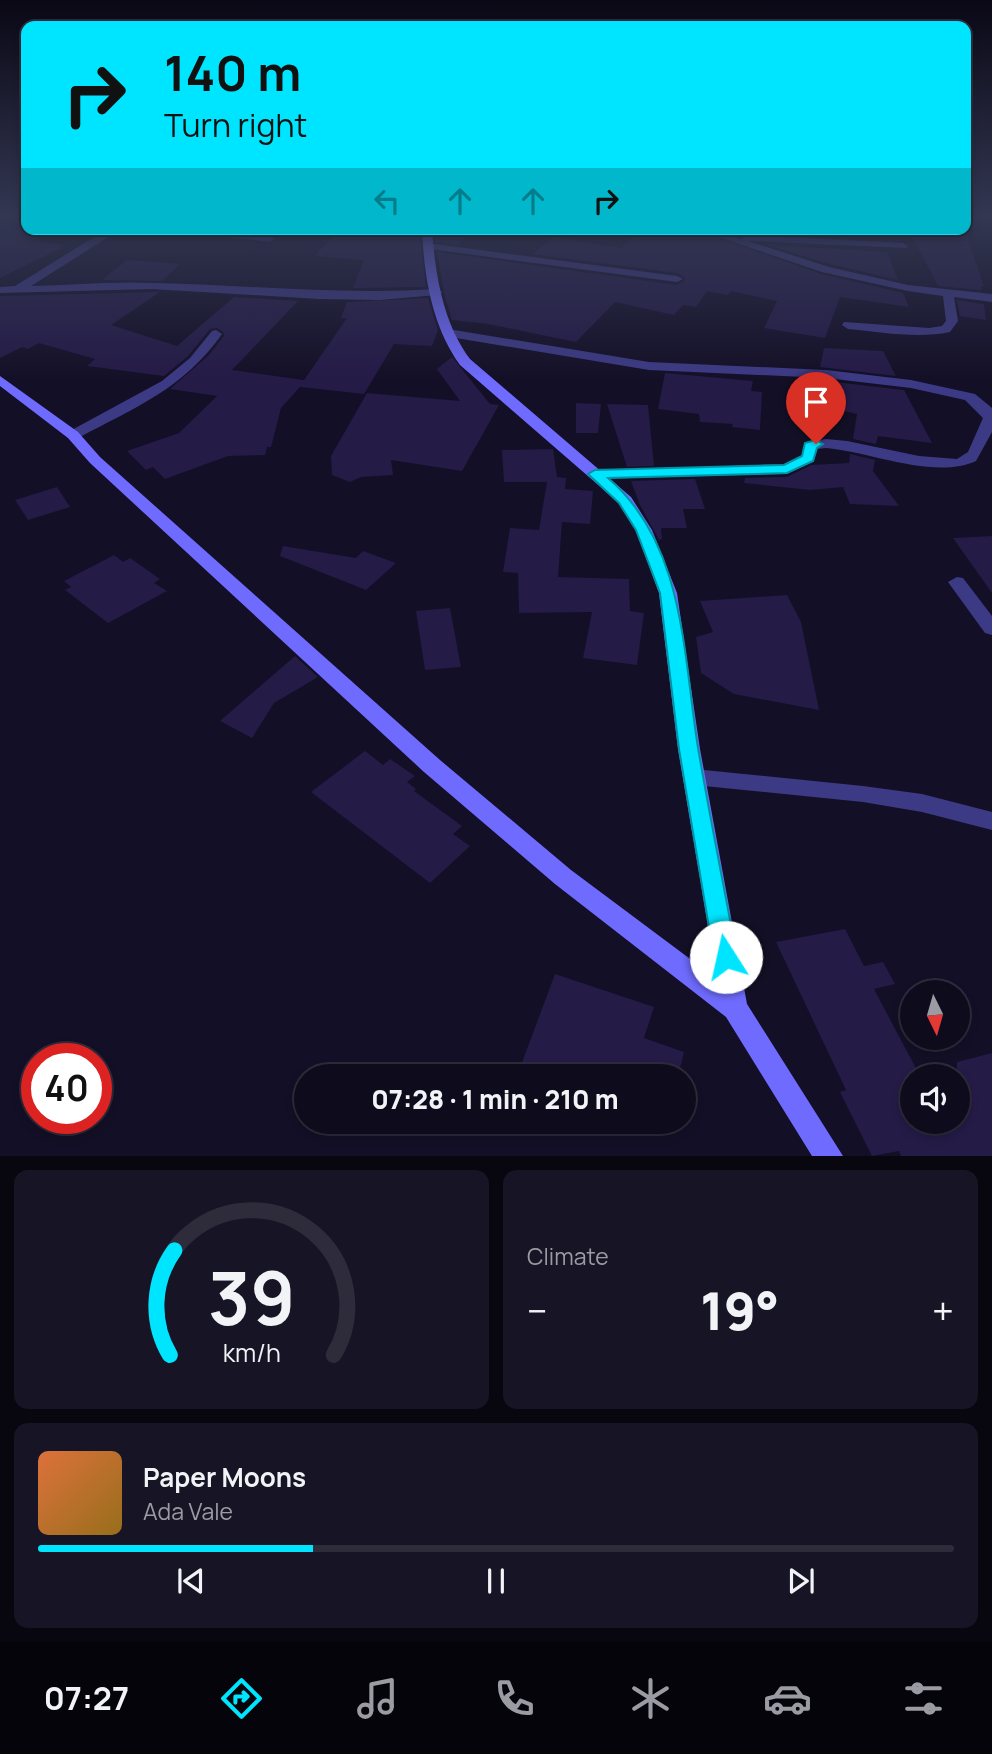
<!DOCTYPE html>
<html lang="en">
<head>
<meta charset="utf-8">
<style>
  body { margin:0; font-family:Manrope,sans-serif; background:#171425; color:#f1f3f6; height:100vh; display:flex; flex-direction:column; font-size:26px; white-space:nowrap }
  * { box-sizing:border-box; margin:0 }
  p { font-size:23px; color:#9b9ba3 }
  .icon { flex:none; width:38px; height:38px; fill:none; stroke:currentColor; stroke-width:2; stroke-linecap:round; stroke-linejoin:round }
  .map { position:relative; height:1156px; overflow:hidden }
  .side { display:flex; flex-direction:column; gap:14px; padding:14px; background:#08060f; flex:1 }
  .side>* { flex:none }
  .banner { position:absolute; left:21px; top:21px; width:950px; height:214px; border-radius:14px; box-shadow:0 4px 10px #0003,0 0 0 2px #2e2b3b; background:#00e5ff; color:#111; overflow:hidden }
  .needle { width:46px; rotate:175deg }
  .tools { position:absolute; left:900px; top:980px; display:grid; gap:14px }
  .tools a { display:grid; place-items:center; width:70px; height:70px; border-radius:50%; background:#0e0b1c; box-shadow:0 4px 10px #0003,0 0 0 2px #2e2b3b; font-size:35px }
  .speed { position:absolute; left:21px; top:1043px; display:flex; gap:14px; font-size:35px; font-weight:700; text-align:center }
  .speed>* { display:grid; place-content:center; width:91px; height:91px; border-radius:50%; background:#0e0b1c; box-shadow:0 4px 10px #0003,0 0 0 2px #2e2b3b; line-height:1 }
  .speed .limit { border:10px solid #d22; background:#fff; color:#111 }
  .pin { position:absolute; display:grid; place-items:center; width:60px; height:60px; color:#fff; margin:-72px -30px; border-radius:50% 50% 50% 0; rotate:-45deg; box-shadow:0 0 7px #0007 }
  .pin .icon { rotate:45deg }
  .me { position:absolute; width:77px; margin:-38px; rotate:350deg; stroke-linejoin:round; filter:drop-shadow(0 0 5px #0008) }
  .turn { display:flex; align-items:center; gap:24px; height:147px; padding:0 28px; font-size:32px }
  .turn .icon { width:91px; height:91px; stroke-width:2.5 }
  .turn b { display:block; font-size:49px; line-height:60px }
  .lanes { display:flex; align-items:center; height:66px; padding:0 28px; background:#0003; justify-content:center; gap:35px; direction:ltr }
  .lanes .off { opacity:.35 }
  .big { font-size:52px; font-weight:800; line-height:1.1 }
  .side .card { flex:1; display:flex; flex-direction:column; justify-content:center; gap:10px; min-width:0; padding:0 24px; border-radius:14px; background:#171425 }
  .side .dial { align-items:center; gap:0 }
  .dial svg { height:182px; overflow:visible; fill:none; stroke:#2e2b3b; stroke-width:7; stroke-linecap:round; text-anchor:middle }
  .dial text { fill:#f1f3f6; stroke:none }
  .song { display:flex; align-items:center; gap:21px }
  .cover { width:84px; height:84px; border-radius:10px; background:linear-gradient(135deg,hsl(20 70% 55%),hsl(40 70% 35%)) }
  .played { height:7px; border-radius:4px; background:linear-gradient(90deg,#00e5ff 30%,#2e2b3b 30%) }
  .keys { display:flex; justify-content:space-around; direction:ltr }
  .heat { display:flex; justify-content:space-between; align-items:center; font-size:38px; direction:ltr }
  .side .tiles { flex:1; display:grid; gap:14px; grid-template-columns:1fr 1fr }
  .card:last-child { grid-column:span 2 }
  .trip { position:absolute; left:294px; top:1064px; width:402px; height:70px; border-radius:35px; background:#0e0b1c; box-shadow:0 4px 10px #0003,0 0 0 2px #2e2b3b; font-weight:800; line-height:70px; text-align:center }
  .tab-bar { display:flex; height:112px; justify-content:space-around; align-items:center; background:#06040b; color:#9b9ba3 }
  .tab-bar .icon { width:49px; height:49px }
  .tab-bar .selected { color:#00e5ff }
  .tab-bar b { font-size:32px; color:#f1f3f6 }
  .map>svg:first-child { display:block }
  .building { fill:#241b47 }
  .lines { fill:none; stroke-linecap:round; stroke-linejoin:round }
  .street { fill:#3d3a85; fill-rule:evenodd }
  .secondary { fill:#6f6bff; fill-rule:evenodd }
  .route { fill:#00e5ff; stroke:#0095a6; stroke-width:2 }
</style>
</head>
<body>
<div class="map">
<svg width="992" height="1156" viewBox="0 0 992 1156">
  <rect width="100%" height="100%" fill="#130f26"/>
  <g class="building">
    <path d="M0,224L50,231L34,240L65,246L0,278Z"/>
    <path d="M339,229H419L426,287L353,288L364,260L315,256Z"/>
    <path d="M435,229H468L459,245L436,242Z"/>
    <path d="M643,229H693L821,274L903,293L909,307L840,297L825,338L764,328L777,301L731,291L728,295L707,291L696,307L683,305L674,315L615,302L576,342L488,324L452,320L445,297L437,252L677,285L684,281L685,278L677,273L533,254L554,237L621,248Z"/>
    <path d="M926,229H957L958,232L966,233L984,287L981,286V290L938,286L912,236L928,237Z"/>
    <path d="M768,245L887,252L898,280L830,264Z"/>
    <path d="M127,260L180,264L162,281L102,280Z"/>
    <path d="M160,292L111,325L177,346L234,297L298,301L232,370L304,380L347,318H341L347,302L428,298L438,330L432,346L394,344L364,394L300,387L281,408L271,447H267L265,455L228,456L165,479L153,467L146,470L127,451L179,433L217,396L170,389L209,355L224,336L223,332L217,328L210,329L188,356L164,376L87,366L95,359L39,343L28,349L22,347L0,358V296Z"/>
    <path d="M957,300L984,304L986,320L960,316Z"/>
    <path d="M824,348L883,351L896,376L820,367Z"/>
    <path d="M452,357L490,404L499,405L462,471L391,460L393,475L361,477L350,482L332,475L331,456L367,393L460,401L437,369Z"/>
    <path d="M665,373L753,381L751,391L762,392L760,430L732,427L733,424L700,422L699,414L658,409Z"/>
    <path d="M818,380L904,390L932,443L878,436L876,444L853,439L857,414L838,410L840,403L827,401L828,396L815,394Z"/>
    <path d="M576,403L601,404L598,433H576Z"/>
    <path d="M607,404L648,405L654,466L627,467Z"/>
    <path d="M553,449L557,477L566,478L565,489L593,491L590,524L562,522L558,577L629,579L630,611L644,613L637,665L583,658L592,612L519,613L518,573L503,572L510,528L539,530L547,482H504L502,450Z"/>
    <path d="M850,454L875,460L873,471L899,506L850,504L843,487L810,490L744,483L745,478L787,477L811,465L849,463Z"/>
    <path d="M695,479L705,509H683L687,528H661L662,539L659,540L640,505L631,481Z"/>
    <path d="M57,487L70,507L28,520L15,500Z"/>
    <path d="M992,536V593L953,538Z"/>
    <path d="M283,546L356,558L363,551L396,563L366,590L280,556Z"/>
    <path d="M114,555L123,562L130,558L160,579L154,583L167,591L108,623L65,590L71,587L64,581Z"/>
    <path d="M787,595L801,622L819,710L734,694L701,673L696,637L713,632L700,601Z"/>
    <path d="M450,608L461,667L425,670L416,611Z"/>
    <path d="M295,656L318,677L274,703L252,738L220,721Z"/>
    <path d="M365,751L383,765L390,759L415,776L407,782L416,789L414,791L462,826L453,834L470,846L430,883L311,792Z"/>
    <path d="M845,929L864,966L883,962L895,984L874,989L920,1076H912V1122H957V1062L992,1053V1156H901L899,1151L872,1156L840,1092L846,1090L776,942Z"/>
    <path d="M555,974L654,1007L644,1038L684,1052L678,1076H517Z"/>
  </g>
  <g class="lines">
    <g class="street">
      <path d="M107,229H125L113,234L31,286C72,285 113,281 154,283C249,285 342,295 437,289L443,292L437,295L380,300L319,299L152,289L0,293V287L15,286Z"/>
      <path d="M180,229H214L270,236L275,239L270,242L185,232Z"/>
      <path d="M695,229H711L741,239L746,235L903,243L908,246L907,248L748,241L829,267L908,285L992,294V302L954,297L958,321L950,332C917,339 881,332 848,329L842,325L844,322L929,328L942,326L946,321L943,296L908,291L822,272Z"/>
      <path d="M427,243L677,276L683,279L677,282L423,248V244Z"/>
      <path d="M448,329L649,362L826,370L911,380L975,394L992,408V432L976,461C934,480 872,452 826,448L817,449L814,461L787,474L595,479L590,477L587,474L590,471L784,464L802,456L805,443L826,439L847,441L919,456L957,459L968,452L983,418L965,400L911,388L826,378L649,370L444,336L442,333Z"/>
      <path d="M216,330L222,334C183,389 136,407 78,438H68L66,435L68,432L162,381L190,358L212,331Z"/>
      <path d="M957,577L963,578L992,616V635L985,633L948,582Z"/>
      <path d="M694,769L863,786L922,794L992,812V830L922,812L863,802L694,785L686,783L683,777L686,771Z"/>
    </g>
    <path class="secondary" d="M422,229H432C435,274 443,323 470,359L631,497L652,530L677,593L700,749L747,1004L843,1156H812L726,1017L555,884L424,772L90,463L68,438L0,386V376L78,432L100,457L440,760L571,870L717,979L678,749L659,593L636,530L619,503L460,365C432,326 424,277 422,229Z"/>
  </g>
  <linearGradient id="sky" x2="0" y2="1"><stop stop-color="#0a0815"/><stop offset="0.57" stop-color="#333752"/><stop offset="1" stop-color="#333752" stop-opacity="0"/></linearGradient>
  <rect width="992" height="380" fill="url(#sky)"/>
  <path class="route" d="M816,440L823,444L817,448L813,461L787,473L608,478C685,544 683,654 698,748C710,818 724,887 737,957L734,964L726,967L718,964L714,957L679,749L660,593L636,530L619,503L588,474L595,470L784,465L802,456L805,443Z"/>
</svg>
<div class="tools">
<a><svg class="needle" viewBox="-14 -14 28 28"><path d="M0-13l5 13h-10z" fill="#e53935"/><path d="M0 13l5-13h-10z" fill="#9b9ba3"/></svg></a>
<a><svg class="icon" aria-label="sound" viewBox="0 0 24 24"><path d="M4 9h4l5-4v14l-5-4H4zM17 9q2 3 0 6"/></svg></a>
</div>
<div class="speed"><div class="limit">40</div></div>
<div class="pin" style="left:816px;top:444px;background:#d93025"><svg class="icon" aria-label="arrive" viewBox="0 0 24 24"><path d="M6 21V4h12l-3 4 3 4H6"/></svg></div>
<svg class="me" style="left:726px;top:957px" viewBox="-20 -20 40 40"><circle r="19" fill="#fff"/><path d="M0-13L10 11 0 6-10 11z" fill="#00e5ff"/></svg>
<div class="trip">07:28 · 1 min · 210 m</div>
<div class="banner">
<div class="turn"><svg class="icon" aria-label="right" viewBox="0 0 24 24"><path d="M7 20v-9h11M14 6l5 5-5 5"/></svg><div><b>140 m</b>Turn right</div></div>
<div class="lanes"><svg class="icon off" aria-label="left" viewBox="0 0 24 24"><path d="M17 20v-9H6M10 6l-5 5 5 5"/></svg><svg class="icon off" aria-label="ahead" viewBox="0 0 24 24"><path d="M12 20V5M6 11l6-6 6 6"/></svg><svg class="icon off" aria-label="ahead" viewBox="0 0 24 24"><path d="M12 20V5M6 11l6-6 6 6"/></svg><svg class="icon" aria-label="right" viewBox="0 0 24 24"><path d="M7 20v-9h11M14 6l5 5-5 5"/></svg></div>
</div>
</div>
<section class="side">
<div class="tiles">
<div class="card dial"><svg viewBox="0 0 100 80">
<path d="M14 69A42 42 0 1 1 86 69"/>
<path d="M14 69A42 42 0 0 1 16 23" stroke="#00e5ff"/>
<text x="50" y="56" font-size="32" font-weight="700">39</text>
<text x="50" y="72" font-size="11">km/h</text>
</svg></div>
<div class="card"><p>Climate</p>
<div class="heat"><a>−</a><b class="big">19°</b><a>+</a></div>
</div>
<div class="card">
<div class="song"><i class="cover"></i><div><b>Paper Moons</b><p>Ada Vale</p></div></div>
<div class="played"></div>
<div class="keys"><svg class="icon" aria-label="previous" viewBox="0 0 24 24"><path d="M18 5L8 12l10 7zM5 5v14"/></svg><svg class="icon" aria-label="pause" viewBox="0 0 24 24"><path d="M8 5v14M16 5v14"/></svg><svg class="icon" aria-label="next" viewBox="0 0 24 24"><path d="M6 5l10 7-10 7zM19 5v14"/></svg></div>
</div>
</div>
</section>
<nav class="tab-bar">
<b>07:27</b>
<svg class="icon selected" aria-label="directions" viewBox="0 0 24 24"><path d="M12 3l9 9-9 9-9-9zM9 14v-3h6M13 9l2 2-2 2"/></svg>
<svg class="icon" aria-label="music" viewBox="0 0 24 24"><path d="M9 18V5l10-2v13"/><circle cx="6" cy="18" r="3"/><circle cx="16" cy="16" r="3"/></svg>
<svg class="icon" aria-label="phone" viewBox="0 0 24 24"><path d="M5 4h4l2 5-3 2q2 4 5 5l2-3 5 2v4C11 20 4 13 5 4z"/></svg>
<svg class="icon" aria-label="climate" viewBox="0 0 24 24"><path d="M12 3v18M4 7l16 10M4 17L20 7"/></svg>
<svg class="icon" aria-label="car" viewBox="0 0 24 24"><path d="M5 17H2v-5l4-1 3-4h7l3 4 3 1v5h-3M9 17h6M6 11h13"/><circle cx="7" cy="17" r="2"/><circle cx="17" cy="17" r="2"/></svg>
<svg class="icon" aria-label="filters" viewBox="0 0 24 24"><path d="M4 7h16M4 17h16"/><circle cx="9" cy="7" r="2"/><circle cx="15" cy="17" r="2"/></svg>
</nav>
</body>
</html>
